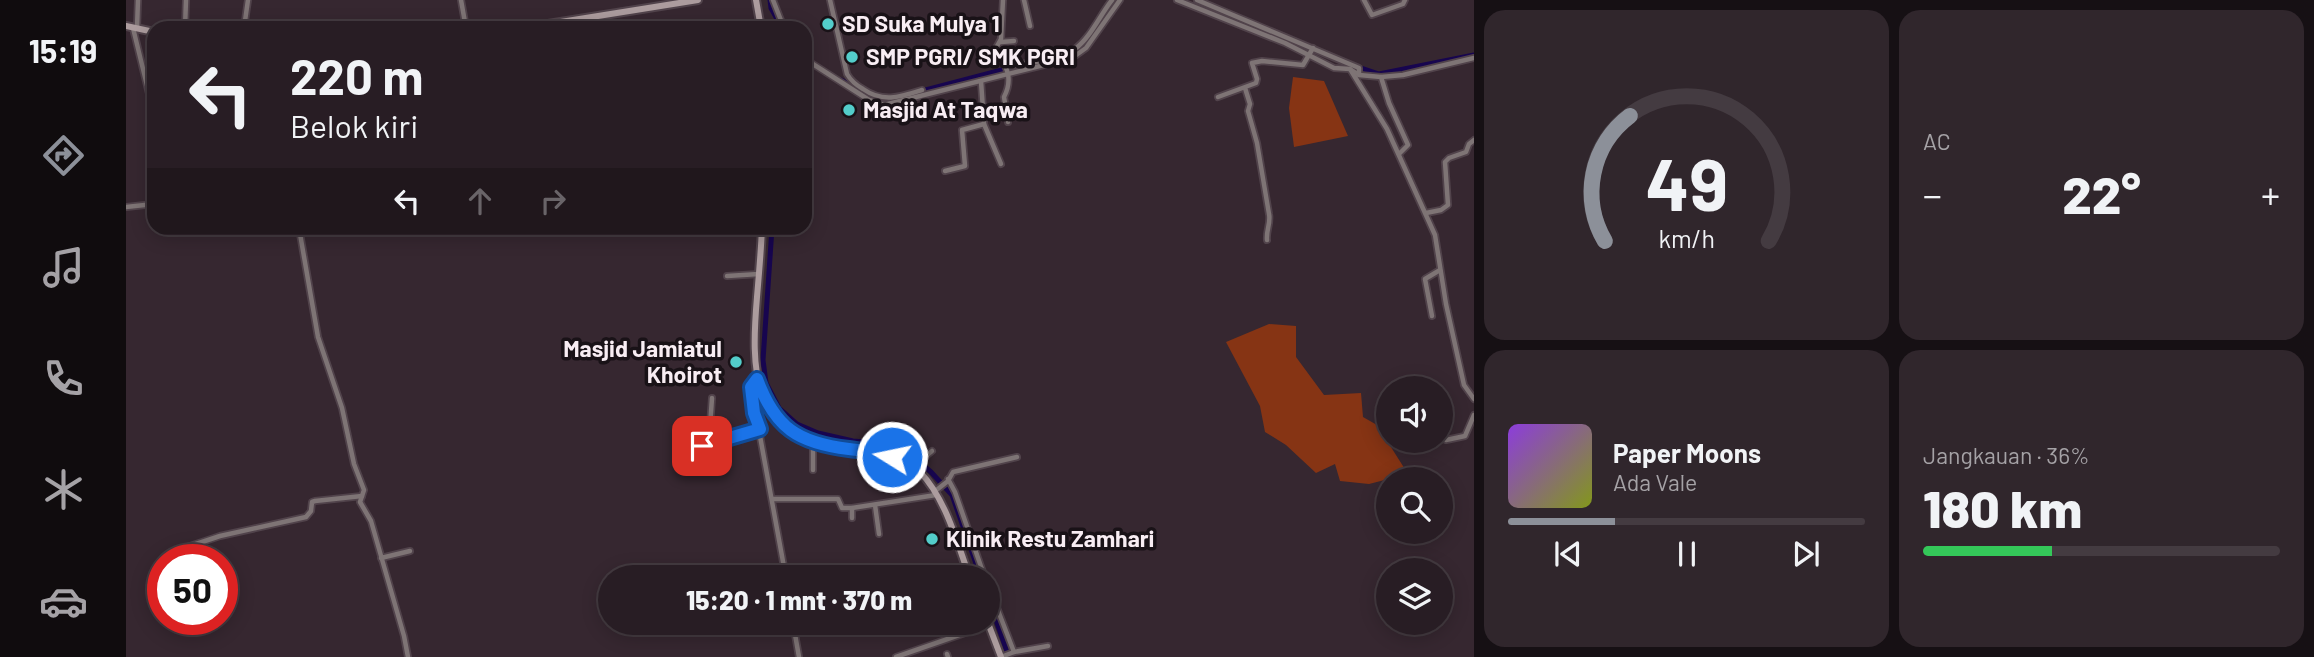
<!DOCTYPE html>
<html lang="id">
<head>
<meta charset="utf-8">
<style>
  body { margin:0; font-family:Barlow,sans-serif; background:#30262c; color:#f1f3f6; height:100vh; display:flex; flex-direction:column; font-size:26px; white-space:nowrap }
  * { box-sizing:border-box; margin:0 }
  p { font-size:23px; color:#a5a2a6 }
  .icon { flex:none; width:38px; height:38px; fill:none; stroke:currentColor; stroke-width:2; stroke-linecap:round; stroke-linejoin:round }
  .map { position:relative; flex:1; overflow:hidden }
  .panel { display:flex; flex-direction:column; gap:10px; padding:10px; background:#161014; width:840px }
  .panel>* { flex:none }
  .top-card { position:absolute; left:21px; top:21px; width:665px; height:214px; border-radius:21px; box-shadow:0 4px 18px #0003,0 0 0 2px #443b41; background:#281d24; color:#f1f3f6; overflow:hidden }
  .tools { position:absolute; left:1250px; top:376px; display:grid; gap:14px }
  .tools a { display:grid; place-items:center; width:77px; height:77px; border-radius:50%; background:#281d24; box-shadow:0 4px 18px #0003,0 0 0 2px #443b41; font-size:35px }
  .speed { position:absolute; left:21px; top:544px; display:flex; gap:14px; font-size:35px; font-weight:700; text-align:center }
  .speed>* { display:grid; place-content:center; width:91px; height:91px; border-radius:50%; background:#281d24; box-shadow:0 4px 18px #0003,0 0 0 2px #443b41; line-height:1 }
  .speed .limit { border:10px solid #d22; background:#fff; color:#111 }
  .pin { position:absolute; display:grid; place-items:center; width:60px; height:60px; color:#fff; margin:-30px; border-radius:14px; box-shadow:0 4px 10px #0006 }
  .me { position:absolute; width:77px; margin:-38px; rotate:280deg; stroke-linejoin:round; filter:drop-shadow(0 0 5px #0008) }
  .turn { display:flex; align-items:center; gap:24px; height:147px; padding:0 28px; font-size:32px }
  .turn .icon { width:91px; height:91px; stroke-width:2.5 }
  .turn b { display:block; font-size:49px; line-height:60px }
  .lanes { display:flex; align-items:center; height:66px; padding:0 28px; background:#0003; justify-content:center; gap:35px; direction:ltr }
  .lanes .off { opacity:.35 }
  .big { font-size:52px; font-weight:800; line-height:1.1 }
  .panel .tile { flex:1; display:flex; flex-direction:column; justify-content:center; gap:10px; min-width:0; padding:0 24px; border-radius:21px; background:#30262c }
  .panel .dial { align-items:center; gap:0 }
  .dial svg { height:182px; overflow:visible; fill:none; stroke:#443b41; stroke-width:7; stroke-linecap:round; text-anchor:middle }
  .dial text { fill:#f1f3f6; stroke:none }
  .song { display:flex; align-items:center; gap:21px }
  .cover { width:84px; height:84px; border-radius:10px; background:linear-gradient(135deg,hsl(270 70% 55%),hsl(70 70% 35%)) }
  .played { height:7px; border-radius:4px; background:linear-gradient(90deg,#8c9099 30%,#443b41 30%) }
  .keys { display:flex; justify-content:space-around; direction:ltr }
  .heat { display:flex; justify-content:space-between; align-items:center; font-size:38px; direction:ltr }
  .charge { height:10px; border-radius:5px; background:linear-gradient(90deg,#34c759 36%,#443b41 0) }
  .panel .tiles { flex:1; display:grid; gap:10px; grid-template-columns:repeat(2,1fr) }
  .trip { position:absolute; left:472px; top:565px; width:402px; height:70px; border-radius:35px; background:#281d24; box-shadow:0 4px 18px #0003,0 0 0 2px #443b41; font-weight:800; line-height:70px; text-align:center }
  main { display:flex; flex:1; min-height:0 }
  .menu { display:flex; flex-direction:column; width:126px; justify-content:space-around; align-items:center; background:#100c0e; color:#a5a2a6 }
  .menu .icon { width:49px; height:49px }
  .menu .current { color:#8c9099 }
  .menu b { font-size:32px; color:#f1f3f6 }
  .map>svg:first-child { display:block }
  .forest { fill:#863414 }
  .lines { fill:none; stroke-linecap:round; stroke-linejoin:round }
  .canal { stroke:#17054f; stroke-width:5 }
  .minor-casing { stroke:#51434b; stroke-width:8 }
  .secondary-casing { stroke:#51434b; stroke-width:10 }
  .minor { stroke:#7e7475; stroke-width:4.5 }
  .secondary { stroke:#ac9c9e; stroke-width:6 }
  .route-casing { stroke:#114b97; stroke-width:18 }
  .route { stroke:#1a73e8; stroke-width:12 }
  .poi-dot { fill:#53cdca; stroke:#191217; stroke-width:2.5 }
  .labels { text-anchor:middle; stroke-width:7; stroke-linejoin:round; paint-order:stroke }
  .poi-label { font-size:23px; font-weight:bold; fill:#f8edf3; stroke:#191217; text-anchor:start }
</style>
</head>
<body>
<main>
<nav class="menu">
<b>15:19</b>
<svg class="icon current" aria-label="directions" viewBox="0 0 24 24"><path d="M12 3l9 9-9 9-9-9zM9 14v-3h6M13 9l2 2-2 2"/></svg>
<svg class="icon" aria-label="music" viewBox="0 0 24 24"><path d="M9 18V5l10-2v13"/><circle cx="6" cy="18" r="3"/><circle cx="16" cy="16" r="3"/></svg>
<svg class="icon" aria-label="phone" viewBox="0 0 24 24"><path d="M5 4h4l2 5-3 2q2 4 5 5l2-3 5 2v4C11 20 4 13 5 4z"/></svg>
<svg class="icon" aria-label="climate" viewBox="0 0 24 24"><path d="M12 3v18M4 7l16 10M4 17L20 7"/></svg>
<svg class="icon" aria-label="car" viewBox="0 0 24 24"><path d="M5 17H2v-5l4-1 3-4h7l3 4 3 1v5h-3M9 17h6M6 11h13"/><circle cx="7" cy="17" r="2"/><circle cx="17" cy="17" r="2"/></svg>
</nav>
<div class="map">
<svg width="1348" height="657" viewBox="0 0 1348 657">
  <rect width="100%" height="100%" fill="#362730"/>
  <g class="forest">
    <path d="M1167,77L1198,81L1222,136L1168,147L1163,108Z"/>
    <path d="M1143,324L1170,326V357L1198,395L1235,393L1237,417L1251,425L1282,474L1243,484L1214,481L1209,464L1190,473L1160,445L1139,432L1134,406L1100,342Z"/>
  </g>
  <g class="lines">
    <g class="canal">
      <path d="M644,0L645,8L656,28"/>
      <path d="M1229,66L1253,74L1348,55"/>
      <path d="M715,80L751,100L758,101L769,98"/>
      <path d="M792,92L891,66"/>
      <path d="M646,228L637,360L640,383L653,408L671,424L692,433L727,441L773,445L805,472L826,495L855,578"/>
      <path d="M863,600L883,657"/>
    </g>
    <g class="minor-casing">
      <g id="minor">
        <path d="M335,0L340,28"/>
        <path d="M647,0L658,28"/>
        <path d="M704,0L721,74C725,81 730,85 737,89C757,103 774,97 796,90"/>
        <path d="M877,0L875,39L870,48C880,66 888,78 878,97L882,122"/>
        <path d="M898,0L904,26"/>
        <path d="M1051,0L1159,43L1208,68L1224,69L1233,75L1255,77L1263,103L1282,145L1273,154"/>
        <path d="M1071,0L1233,68V75"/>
        <path d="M1238,0L1246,15L1277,4L1279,0"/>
        <path d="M7,28L28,114"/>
        <path d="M11,28L12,0"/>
        <path d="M59,28L60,0"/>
        <path d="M118,28L122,0"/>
        <path d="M875,42L888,41"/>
        <path d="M679,59L743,100L758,105L946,58L960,48L994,0"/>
        <path d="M880,66C899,63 934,61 949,49C965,37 974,15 986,0"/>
        <path d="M1224,69L1261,129L1309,235L1320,304L1338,385L1348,399"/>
        <path d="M1255,77L1277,75L1348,58"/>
        <path d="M1119,88L1124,104L1122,111L1131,143L1143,214C1145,223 1140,230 1141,240"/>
        <path d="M1092,97L1130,83L1131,79L1126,63L1136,61L1177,65L1187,48"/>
        <path d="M858,124L875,164"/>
        <path d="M819,171L839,166L836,130L858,124L855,81"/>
        <path d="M0,207L28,204"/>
        <path d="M1300,213L1315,210L1322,205L1319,162L1323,158L1340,152L1343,144L1348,140"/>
        <path d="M173,228L192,337L216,408L228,464L238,490L234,502L245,521L278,636L282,657"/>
        <path d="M636,229L649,230L653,228"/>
        <path d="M601,276L633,274"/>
        <path d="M1306,316L1299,279L1314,270"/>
        <path d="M630,379L625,387L660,578"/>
        <path d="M586,398L584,426L586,443"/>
        <path d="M1320,440L1339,436L1348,415"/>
        <path d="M576,446L634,429"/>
        <path d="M791,469L800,456L806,451"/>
        <path d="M687,470V443"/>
        <path d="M822,479L829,492L859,578"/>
        <path d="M808,492L822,481L827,472L891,457"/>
        <path d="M647,499H712L716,508H726L810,495"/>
        <path d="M749,505L753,534"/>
        <path d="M726,508V518"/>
        <path d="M58,548L94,536L180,517L185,511L186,502L189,501L236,496"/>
        <path d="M255,558L284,551"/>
        <path d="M863,587L888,652"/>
        <path d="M667,623L673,657"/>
        <path d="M821,654L822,657"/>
        <path d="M770,657L862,625"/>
        <path d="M875,657L888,652L922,646"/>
      </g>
    </g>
    <g class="secondary-casing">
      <g id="secondary">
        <path d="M630,0L635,28"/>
        <path d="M0,26L28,32"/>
        <path d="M397,28L572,0"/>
        <path d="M636,228C635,251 633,274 631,297C625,368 624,437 713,448C740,451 773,451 794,472C820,499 831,543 844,578"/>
        <path d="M862,623L875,657"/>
      </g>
    </g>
    <use href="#minor" class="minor"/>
    <use href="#secondary" class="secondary"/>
  </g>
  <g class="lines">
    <g class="route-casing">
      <path id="route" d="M576,446L634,429L628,413L625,387L631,379C649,428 672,443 723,449C738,451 753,452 766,457"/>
    </g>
    <use href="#route" class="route"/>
  </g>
  <g class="poi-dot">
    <circle cx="702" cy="24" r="7"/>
    <circle cx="726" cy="57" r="7"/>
    <circle cx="723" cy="110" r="7"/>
    <circle cx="610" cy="362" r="7"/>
    <circle cx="806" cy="539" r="7"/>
  </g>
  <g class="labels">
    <g class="poi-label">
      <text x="716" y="32">SD Suka Mulya 1</text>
      <text x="740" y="65">SMP PGRI/ SMK PGRI</text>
      <text x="737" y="118">Masjid At Taqwa</text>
      <text x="596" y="357" text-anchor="end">Masjid Jamiatul<tspan x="596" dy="26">Khoirot</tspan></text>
      <text x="820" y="547">Klinik Restu Zamhari</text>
    </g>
  </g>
</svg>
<div class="tools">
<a><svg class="icon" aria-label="sound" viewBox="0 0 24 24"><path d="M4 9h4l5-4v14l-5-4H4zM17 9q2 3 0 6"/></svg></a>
<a><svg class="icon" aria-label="search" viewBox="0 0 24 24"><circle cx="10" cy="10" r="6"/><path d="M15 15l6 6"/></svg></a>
<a><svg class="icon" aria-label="layers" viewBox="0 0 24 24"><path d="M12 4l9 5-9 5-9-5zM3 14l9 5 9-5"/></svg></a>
</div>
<div class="speed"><div class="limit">50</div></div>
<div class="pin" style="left:576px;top:446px;background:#d93025"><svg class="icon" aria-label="arrive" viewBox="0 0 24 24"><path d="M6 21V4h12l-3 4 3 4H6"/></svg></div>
<svg class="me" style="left:766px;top:457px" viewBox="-20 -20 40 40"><circle r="17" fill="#1a73e8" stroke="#fff" stroke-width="3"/><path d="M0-11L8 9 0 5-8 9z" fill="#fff"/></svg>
<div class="trip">15:20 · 1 mnt · 370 m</div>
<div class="top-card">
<div class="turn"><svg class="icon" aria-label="left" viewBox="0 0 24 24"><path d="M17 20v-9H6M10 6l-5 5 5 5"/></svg><div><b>220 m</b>Belok kiri</div></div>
<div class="lanes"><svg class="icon" aria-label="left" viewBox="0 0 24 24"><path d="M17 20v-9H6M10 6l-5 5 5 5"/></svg><svg class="icon off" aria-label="ahead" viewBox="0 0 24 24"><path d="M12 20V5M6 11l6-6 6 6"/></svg><svg class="icon off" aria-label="right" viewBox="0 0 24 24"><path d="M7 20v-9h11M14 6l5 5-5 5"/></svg></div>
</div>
</div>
<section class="panel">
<div class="tiles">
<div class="tile dial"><svg viewBox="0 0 100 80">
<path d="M14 69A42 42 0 1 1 86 69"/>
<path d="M14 69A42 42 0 0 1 25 14" stroke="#8c9099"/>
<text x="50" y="56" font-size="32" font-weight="700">49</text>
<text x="50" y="72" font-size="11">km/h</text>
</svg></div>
<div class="tile"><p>AC</p>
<div class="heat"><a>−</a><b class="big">22°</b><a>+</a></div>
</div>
<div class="tile">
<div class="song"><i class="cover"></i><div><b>Paper Moons</b><p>Ada Vale</p></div></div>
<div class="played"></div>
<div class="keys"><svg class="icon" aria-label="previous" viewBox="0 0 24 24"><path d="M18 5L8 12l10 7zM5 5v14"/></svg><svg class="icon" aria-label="pause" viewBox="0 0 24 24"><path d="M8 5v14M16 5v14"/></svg><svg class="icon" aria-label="next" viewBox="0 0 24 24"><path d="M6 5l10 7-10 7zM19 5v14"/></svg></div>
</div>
<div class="tile"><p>Jangkauan · 36%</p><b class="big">180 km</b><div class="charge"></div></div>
</div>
</section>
</main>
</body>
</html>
